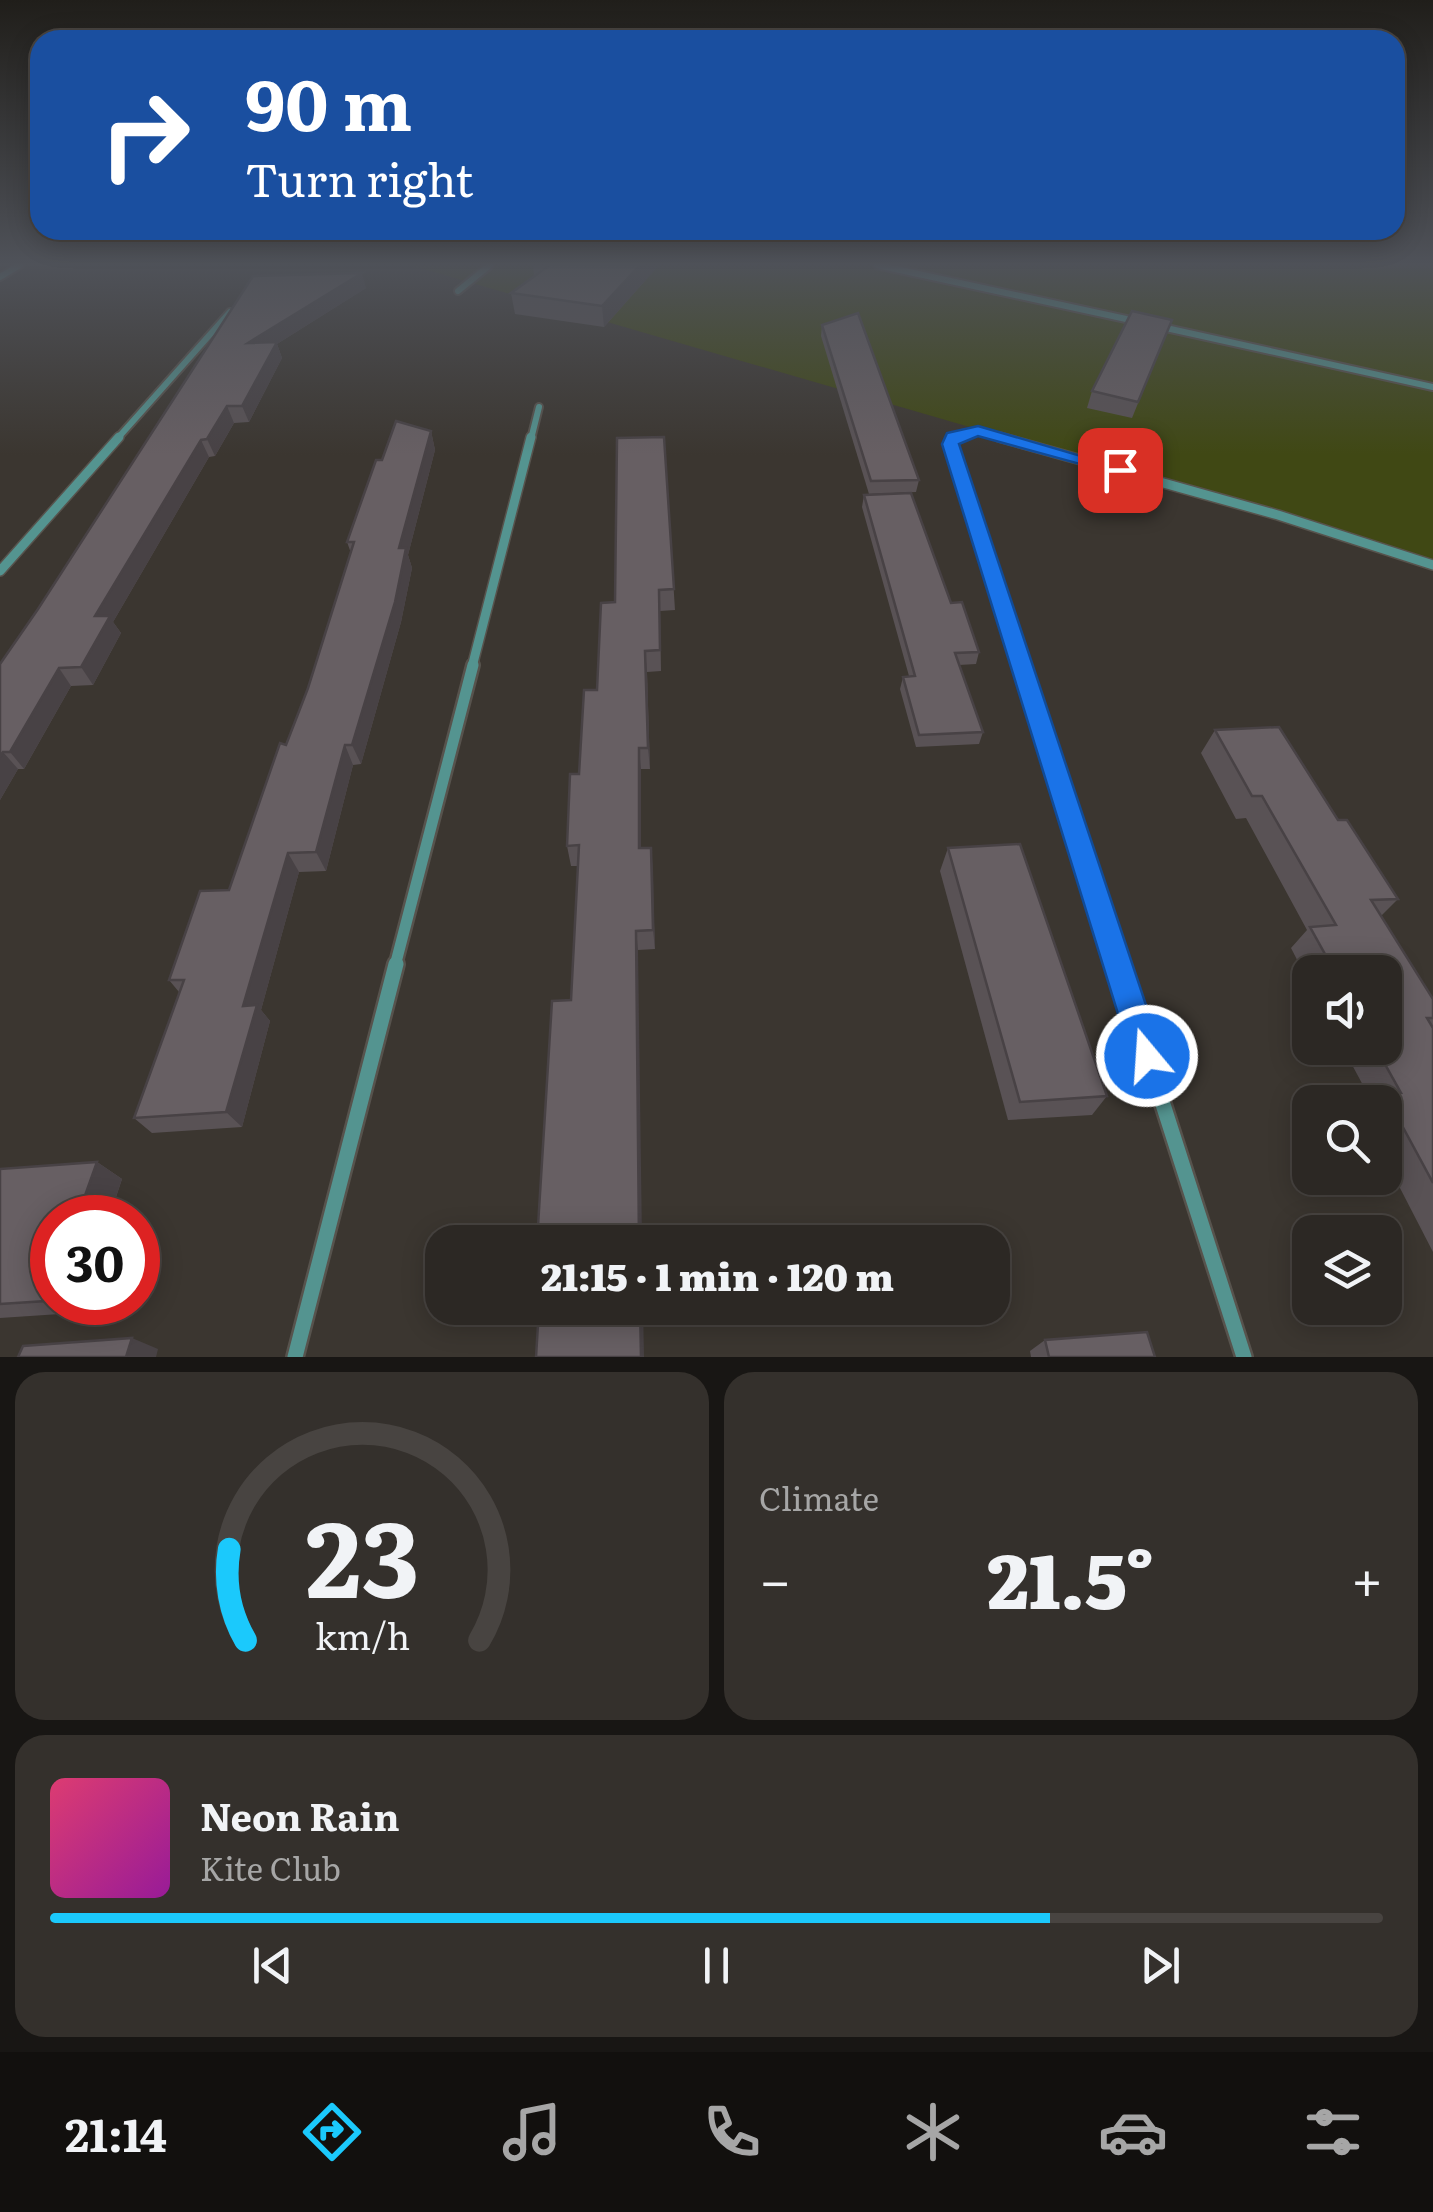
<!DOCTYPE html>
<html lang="en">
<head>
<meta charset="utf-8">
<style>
  body { margin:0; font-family:Literata,serif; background:#34302c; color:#f1f3f6; height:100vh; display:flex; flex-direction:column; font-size:38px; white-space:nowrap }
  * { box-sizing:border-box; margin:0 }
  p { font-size:32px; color:#a6a6a6 }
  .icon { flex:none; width:55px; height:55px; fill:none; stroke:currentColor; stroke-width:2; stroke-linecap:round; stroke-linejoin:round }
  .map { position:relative; height:1357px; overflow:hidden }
  .details { display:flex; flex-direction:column; gap:15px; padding:15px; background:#181614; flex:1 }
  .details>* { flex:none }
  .top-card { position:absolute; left:30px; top:30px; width:1375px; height:210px; border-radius:30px; box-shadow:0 5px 25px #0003,0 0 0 2px #484441; background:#1a4fa0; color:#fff; overflow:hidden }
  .controls { position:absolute; left:1292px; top:955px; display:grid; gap:20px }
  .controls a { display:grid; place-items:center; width:110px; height:110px; border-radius:20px; background:#2c2824; box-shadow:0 5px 25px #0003,0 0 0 2px #484441; font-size:50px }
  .speed { position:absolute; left:30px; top:1195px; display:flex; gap:20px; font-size:50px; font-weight:700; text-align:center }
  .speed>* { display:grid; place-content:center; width:130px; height:130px; border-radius:50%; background:#2c2824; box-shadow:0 5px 25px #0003,0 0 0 2px #484441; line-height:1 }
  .speed .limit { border:15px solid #d22; background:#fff; color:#111 }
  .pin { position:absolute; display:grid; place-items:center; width:85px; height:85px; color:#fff; margin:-42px; border-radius:20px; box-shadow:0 5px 15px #0006 }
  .me { position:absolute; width:110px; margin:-55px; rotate:342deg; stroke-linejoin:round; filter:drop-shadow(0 0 8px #0008) }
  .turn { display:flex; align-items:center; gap:35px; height:210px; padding:0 50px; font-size:45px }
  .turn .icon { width:130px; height:130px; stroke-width:2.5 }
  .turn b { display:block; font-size:70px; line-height:85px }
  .big { font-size:75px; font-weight:800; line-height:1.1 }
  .details .card { flex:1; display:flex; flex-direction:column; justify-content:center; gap:15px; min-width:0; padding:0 35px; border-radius:30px; background:#34302c }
  .details .dial { align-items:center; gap:0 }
  .dial svg { height:260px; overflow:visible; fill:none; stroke:#484441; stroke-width:7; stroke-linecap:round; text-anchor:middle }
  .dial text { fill:#f1f3f6; stroke:none }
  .song { display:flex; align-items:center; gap:30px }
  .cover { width:120px; height:120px; border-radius:15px; background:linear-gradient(135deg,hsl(340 70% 55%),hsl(300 70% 35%)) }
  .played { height:10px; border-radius:5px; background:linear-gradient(90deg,#1bc9fc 75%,#484441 75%) }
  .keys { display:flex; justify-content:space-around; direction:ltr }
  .heat { display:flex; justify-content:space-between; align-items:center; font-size:55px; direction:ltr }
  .details .tiles { flex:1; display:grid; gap:15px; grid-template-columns:1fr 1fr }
  .card:last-child { grid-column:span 2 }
  .trip { position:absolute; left:425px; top:1225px; width:585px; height:100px; border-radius:30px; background:#2c2824; box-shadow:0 5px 25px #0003,0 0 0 2px #484441; font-weight:800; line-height:100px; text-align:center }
  .dock { display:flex; height:160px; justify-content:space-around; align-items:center; background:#12100e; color:#a6a6a6 }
  .dock .icon { width:70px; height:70px }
  .dock .on { color:#1bc9fc }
  .dock b { font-size:45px; color:#f1f3f6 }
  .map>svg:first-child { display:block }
  .green { fill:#404814 }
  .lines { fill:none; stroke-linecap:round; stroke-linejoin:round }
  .street-far3-casing { stroke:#57534d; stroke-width:10 }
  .street-far2-casing { stroke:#57534d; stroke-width:12 }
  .street-far1-casing { stroke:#57534d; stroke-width:16 }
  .street-casing { stroke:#57534d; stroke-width:20 }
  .street-far3 { stroke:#549490; stroke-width:6 }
  .street-far2 { stroke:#549490; stroke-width:9 }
  .street-far1 { stroke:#549490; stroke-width:11 }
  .street { stroke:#549490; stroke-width:15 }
  .wall { fill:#595255 }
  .shaded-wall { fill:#484245 }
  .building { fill:#675f63; stroke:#484245; stroke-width:2.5 }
  .route { fill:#1a73e8; stroke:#114b97; stroke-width:2.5 }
</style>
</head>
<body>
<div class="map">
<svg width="1433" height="1357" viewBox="0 0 1433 1357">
  <rect width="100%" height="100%" fill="#3b3630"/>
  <path class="green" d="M410,265H1433V561Z"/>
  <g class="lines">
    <g class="street-far3-casing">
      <g id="street-far3">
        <path d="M877,265L1140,322"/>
        <path d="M0,277L20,265"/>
        <path d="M458,291L490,265"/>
        <path d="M1157,326L1433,387"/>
        <path d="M117,439L230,312"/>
        <path d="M531,439L539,407"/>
        <path d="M953,439L978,431L1008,439"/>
      </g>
    </g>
    <g class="street-far2-casing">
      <g id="street-far2">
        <path d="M954,437L951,445L1022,667"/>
        <path d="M999,437L1278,515L1433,565"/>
        <path d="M0,571L119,437"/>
        <path d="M472,667L531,437"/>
      </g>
    </g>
    <g class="street-far1-casing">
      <g id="street-far1">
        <path d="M1022,665L1118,966"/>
        <path d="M395,966L473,665"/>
      </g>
    </g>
    <g class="street-casing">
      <g id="street">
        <path d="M1118,964L1244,1357"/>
        <path d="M295,1357L396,964"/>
      </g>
    </g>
    <use href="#street-far3" class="street-far3"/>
    <use href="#street-far2" class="street-far2"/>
    <use href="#street-far1" class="street-far1"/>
    <use href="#street" class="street"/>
  </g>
  <g class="wall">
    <path d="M533,265H659L604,327L515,314L511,293L534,276Z"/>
    <path d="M253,276L366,288L277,344L282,358L249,422L234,423L215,456L209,457L113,622L121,633L93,685L71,686L24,769H18L0,800V664L38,609Z"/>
    <path d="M1172,320L1132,418L1087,408L1092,391Z"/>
    <path d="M822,325L919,480L916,492L869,494L821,336Z"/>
    <path d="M431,431L435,450L408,555L412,568L401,622L361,764L353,765L326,871L299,872L261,1010L270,1021L242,1127L152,1133L134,1118L179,992L169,980L229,890L308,688L351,553L347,542L382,460Z"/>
    <path d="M664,437L675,610L660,611L661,671L647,672L650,769H641V848H651L655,949L638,950L571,1000L578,866H571L567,846L579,774L615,602Z"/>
    <path d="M864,495L951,603L979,652L976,664L959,665L983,732L979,744L916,747L900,689L903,677L909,676L862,507Z"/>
    <path d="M1215,730L1338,820L1398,899L1381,916L1433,999V1252L1385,1159V1102H1372L1343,1048H1385V972H1310V985L1291,948L1307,930L1246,818L1236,819L1201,753Z"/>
    <path d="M948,848L1107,1096L1092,1115L1008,1120L940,871Z"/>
    <path d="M97,1162L122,1179L109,1218H52V1302H79L75,1313L0,1318V1169Z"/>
    <path d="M1045,1340L1155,1357H1031L1030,1351Z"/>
  </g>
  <g class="shaded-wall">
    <path d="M640,265H659L604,327L602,306Z"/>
    <path d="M362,273L366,288L277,344L282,358L249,422L242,406L248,343Z"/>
    <path d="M227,406L234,423L215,456L207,439Z"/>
    <path d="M431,431L435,450L408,555L412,568L401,622L361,764L352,745L399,548Z"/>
    <path d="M201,440L209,457L113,622L121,633L93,685L81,667L95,616Z"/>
    <path d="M645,651L647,672L650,769L648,748Z"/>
    <path d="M59,668L71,686L24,769L10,752Z"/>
    <path d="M345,745L353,765L326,871L316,852Z"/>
    <path d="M639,748L641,769V868L639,848Z"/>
    <path d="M3,752L18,769L0,800V757Z"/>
    <path d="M651,848L653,868L655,949L653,930Z"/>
    <path d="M288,853L299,872L261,1010L270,1021L242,1127L226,1112L243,1006Z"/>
    <path d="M636,931L638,950L642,1242H639Z"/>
    <path d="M97,1162L122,1179L109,1218H77Z"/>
    <path d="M52,1282V1302H79L75,1313L46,1301Z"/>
    <path d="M640,1308H643L644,1357H641Z"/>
    <path d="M132,1338L158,1349L156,1357H126Z"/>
  </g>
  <g class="building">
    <path d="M550,265H640L602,306L511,293Z"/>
    <path d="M362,273L248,343L277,342L242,406H227L207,439L201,440L95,616H110L81,667L59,668L10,752H3L0,757V664L38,609L253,276Z"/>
    <path d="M1132,311L1172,320L1138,402L1092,391Z"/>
    <path d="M858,313L919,480L871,481L822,325Z"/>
    <path d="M396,421L431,431L399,548H406L395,602L352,745H345L316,852L288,853L243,1006L257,1005L226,1112L134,1118L184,980H169L200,891L229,890L280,743L286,745L308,688L354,542H347L376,460H382Z"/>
    <path d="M664,437L674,589L659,590L660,650L645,651L648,748H639V848H651L653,930L636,931L639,1242H537L552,1001L571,1000L579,845L567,846L570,774H579L584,690H597L601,603L615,602L617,438Z"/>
    <path d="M911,493L951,603L962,602L979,652L955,653L983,732L919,735L903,677L915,676L864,495Z"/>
    <path d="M1279,727L1338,820H1347L1398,899L1371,900L1433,999V1018H1427L1433,1028V1183L1385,1094L1401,1093L1376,1048H1385V972H1335L1310,927L1336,925L1262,796H1252L1215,730Z"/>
    <path d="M1020,844L1107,1096L1020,1102L948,848Z"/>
    <path d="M97,1162L77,1218H52V1282L46,1301L0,1304V1169Z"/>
    <path d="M539,1308H640L641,1357H536Z"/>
    <path d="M1147,1332L1155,1357H1049L1045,1340Z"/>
    <path d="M132,1338L126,1357H18L23,1346Z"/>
  </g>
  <linearGradient id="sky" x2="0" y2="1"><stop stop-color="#201e1a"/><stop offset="0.58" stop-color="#4f5259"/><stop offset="1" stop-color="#4f5259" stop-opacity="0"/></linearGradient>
  <rect width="1433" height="455" fill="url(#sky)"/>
  <path class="route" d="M978,426L1129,470L1120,475L978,436L959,444L1163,1056L1158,1067L1147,1072L1136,1067L1131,1056L942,444L947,433Z"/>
</svg>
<div class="controls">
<a><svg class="icon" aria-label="sound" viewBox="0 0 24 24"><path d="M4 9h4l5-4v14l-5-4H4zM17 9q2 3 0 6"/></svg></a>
<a><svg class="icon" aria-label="search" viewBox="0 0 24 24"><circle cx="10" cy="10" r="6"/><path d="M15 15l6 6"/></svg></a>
<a><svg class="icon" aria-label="layers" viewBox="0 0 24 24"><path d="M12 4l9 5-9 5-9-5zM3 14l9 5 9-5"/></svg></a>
</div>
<div class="speed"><div class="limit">30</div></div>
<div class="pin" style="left:1120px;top:470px;background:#d93025"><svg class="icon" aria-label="arrive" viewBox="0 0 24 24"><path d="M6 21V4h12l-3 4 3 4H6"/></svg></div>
<svg class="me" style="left:1147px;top:1056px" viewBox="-20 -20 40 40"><circle r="17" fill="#1a73e8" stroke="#fff" stroke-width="3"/><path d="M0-11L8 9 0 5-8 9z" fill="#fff"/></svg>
<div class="trip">21:15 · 1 min · 120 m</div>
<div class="top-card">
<div class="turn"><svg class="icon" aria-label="right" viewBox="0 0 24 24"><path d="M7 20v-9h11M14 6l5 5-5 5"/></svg><div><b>90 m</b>Turn right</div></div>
</div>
</div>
<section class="details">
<div class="tiles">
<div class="card dial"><svg viewBox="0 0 100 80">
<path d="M14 69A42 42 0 1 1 86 69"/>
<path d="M14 69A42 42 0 0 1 9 41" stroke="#1bc9fc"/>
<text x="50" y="56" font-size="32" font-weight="700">23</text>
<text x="50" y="72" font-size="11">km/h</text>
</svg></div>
<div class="card"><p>Climate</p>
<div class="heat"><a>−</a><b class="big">21.5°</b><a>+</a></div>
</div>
<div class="card">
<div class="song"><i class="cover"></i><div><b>Neon Rain</b><p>Kite Club</p></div></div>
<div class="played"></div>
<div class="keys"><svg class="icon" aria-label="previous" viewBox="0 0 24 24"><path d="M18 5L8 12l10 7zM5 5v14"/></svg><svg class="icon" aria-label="pause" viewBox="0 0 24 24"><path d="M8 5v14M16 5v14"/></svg><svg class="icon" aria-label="next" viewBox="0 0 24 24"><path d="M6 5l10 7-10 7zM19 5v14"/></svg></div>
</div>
</div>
</section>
<nav class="dock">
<b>21:14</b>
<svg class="icon on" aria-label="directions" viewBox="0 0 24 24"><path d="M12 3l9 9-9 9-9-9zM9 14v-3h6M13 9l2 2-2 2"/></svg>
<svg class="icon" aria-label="music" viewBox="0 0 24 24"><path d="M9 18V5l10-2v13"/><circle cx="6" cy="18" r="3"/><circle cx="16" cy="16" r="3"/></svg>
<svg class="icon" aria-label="phone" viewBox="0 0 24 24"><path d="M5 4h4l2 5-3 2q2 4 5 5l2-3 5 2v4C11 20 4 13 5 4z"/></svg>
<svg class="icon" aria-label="climate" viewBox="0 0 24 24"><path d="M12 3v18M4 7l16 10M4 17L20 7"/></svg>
<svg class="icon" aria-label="car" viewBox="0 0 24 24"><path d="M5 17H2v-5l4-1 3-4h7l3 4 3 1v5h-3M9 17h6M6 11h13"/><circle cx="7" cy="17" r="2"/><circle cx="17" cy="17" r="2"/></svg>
<svg class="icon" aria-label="filters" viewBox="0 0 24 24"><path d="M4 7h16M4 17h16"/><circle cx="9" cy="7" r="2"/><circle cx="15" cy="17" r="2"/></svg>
</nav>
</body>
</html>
